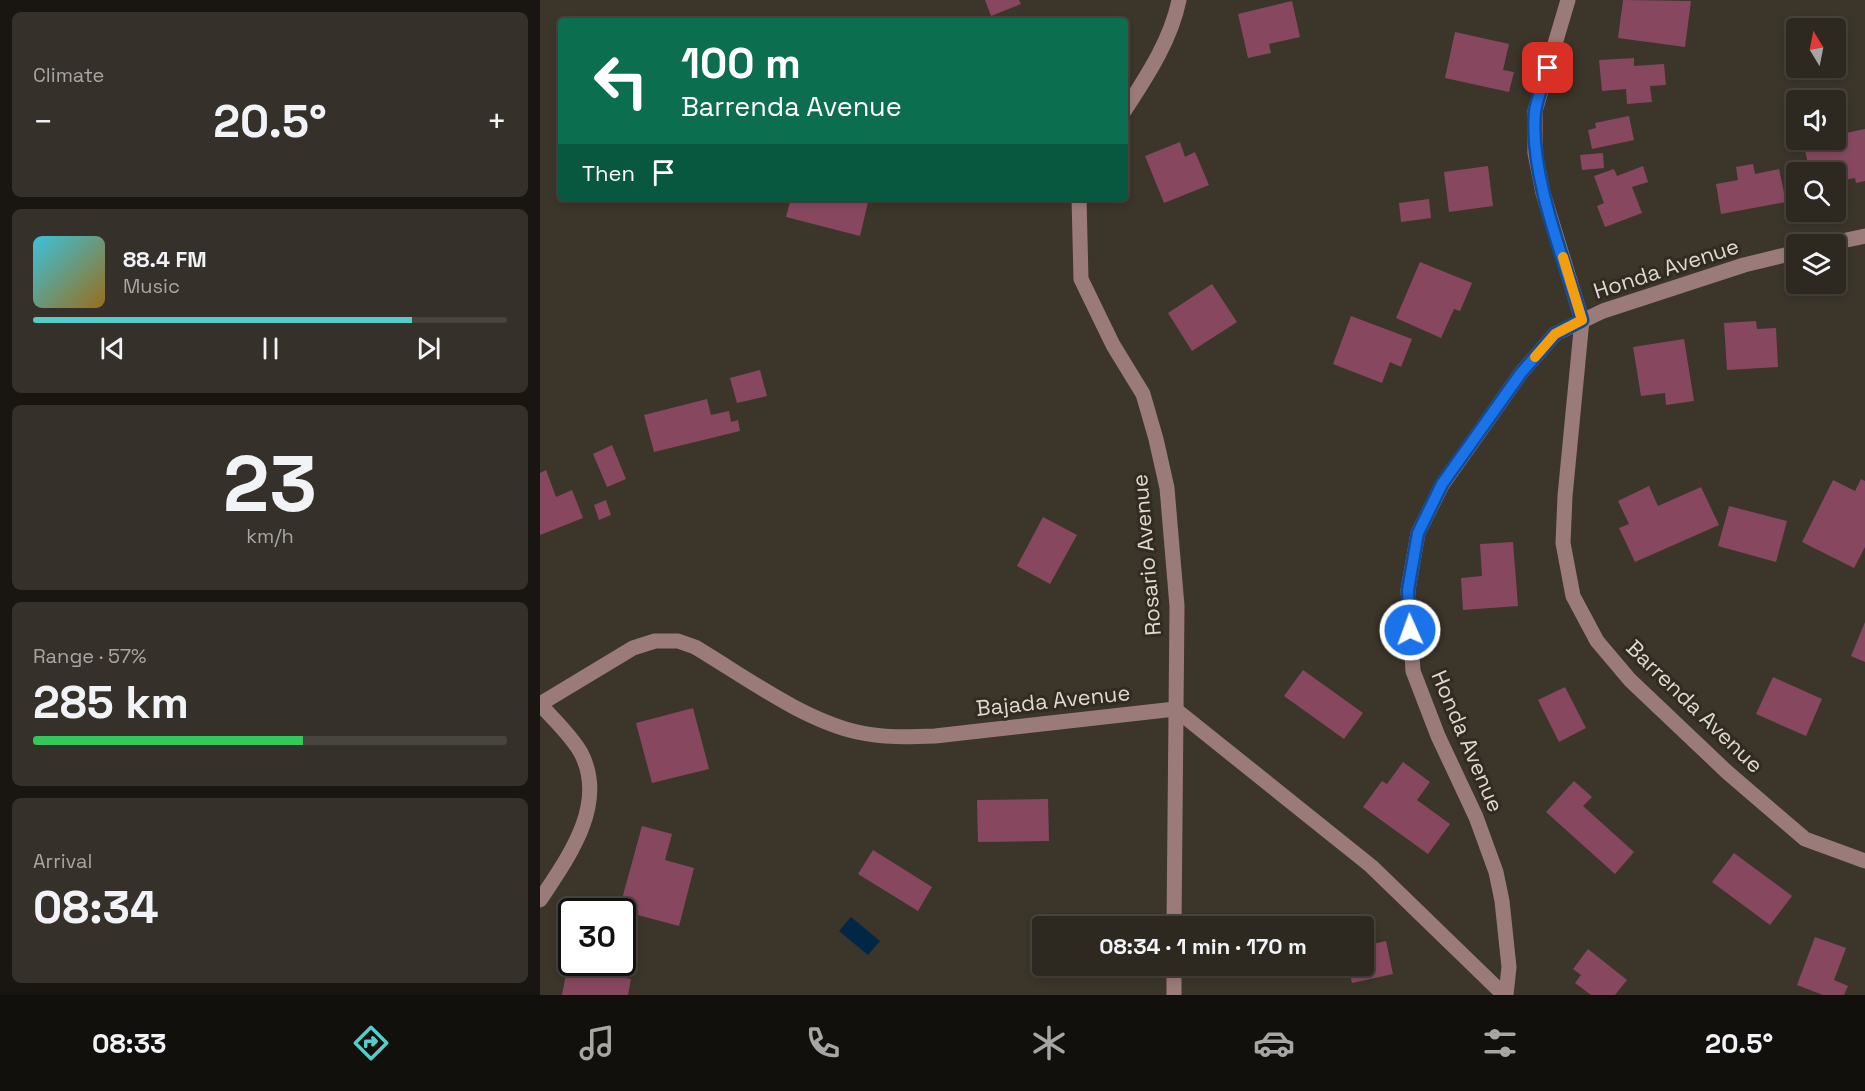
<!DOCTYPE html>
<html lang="en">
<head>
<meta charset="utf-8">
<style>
  body { margin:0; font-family:"Space Grotesk",sans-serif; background:#353029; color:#f1f3f6; height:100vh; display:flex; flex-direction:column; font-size:22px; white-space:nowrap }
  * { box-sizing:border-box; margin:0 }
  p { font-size:20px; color:#a7a6a5 }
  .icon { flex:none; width:33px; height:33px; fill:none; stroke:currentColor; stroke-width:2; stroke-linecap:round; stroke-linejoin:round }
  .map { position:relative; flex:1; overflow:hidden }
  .sheet { display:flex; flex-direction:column; gap:12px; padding:12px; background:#191612; width:540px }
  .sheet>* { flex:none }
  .banner { position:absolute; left:18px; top:18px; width:570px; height:183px; border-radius:6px; box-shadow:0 3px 9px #0003,0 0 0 2px #48443e; background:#0b6e4f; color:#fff; overflow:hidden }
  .needle { width:39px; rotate:350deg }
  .fabs { position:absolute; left:1246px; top:18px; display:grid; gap:12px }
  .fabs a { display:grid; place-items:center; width:60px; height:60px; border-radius:6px; background:#2d2820; box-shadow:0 3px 9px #0003,0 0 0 2px #48443e; font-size:30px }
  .speed { position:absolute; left:18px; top:898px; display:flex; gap:12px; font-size:30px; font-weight:700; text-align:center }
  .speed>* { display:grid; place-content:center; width:78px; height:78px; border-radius:50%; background:#2d2820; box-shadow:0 3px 9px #0003,0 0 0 2px #48443e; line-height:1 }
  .speed .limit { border:3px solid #111; border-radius:9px; background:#fff; color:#111 }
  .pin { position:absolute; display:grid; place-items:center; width:51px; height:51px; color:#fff; margin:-26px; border-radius:12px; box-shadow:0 3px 9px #0006 }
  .me { position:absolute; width:66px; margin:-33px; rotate:358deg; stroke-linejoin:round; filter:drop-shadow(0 0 4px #0008) }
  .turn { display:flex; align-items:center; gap:21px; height:126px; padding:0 24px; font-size:27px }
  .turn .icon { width:78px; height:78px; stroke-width:2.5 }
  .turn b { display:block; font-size:42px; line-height:51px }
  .then { display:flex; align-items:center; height:57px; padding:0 24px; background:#0003; gap:12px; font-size:22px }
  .big { font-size:45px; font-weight:700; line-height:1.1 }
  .sheet .card { flex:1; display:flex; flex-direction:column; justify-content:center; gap:9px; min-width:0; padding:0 21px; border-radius:9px; background:#353029 }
  .sheet .dial { align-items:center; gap:0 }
  .dial b { font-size:78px; line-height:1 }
  .song { display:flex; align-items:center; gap:18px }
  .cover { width:72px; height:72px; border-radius:9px; background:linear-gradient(135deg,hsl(190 70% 55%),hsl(40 70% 35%)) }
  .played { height:6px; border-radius:3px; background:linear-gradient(90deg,#53cdca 80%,#48443e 80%) }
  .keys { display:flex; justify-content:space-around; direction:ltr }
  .heat { display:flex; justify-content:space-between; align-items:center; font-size:33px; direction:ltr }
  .charge { height:9px; border-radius:4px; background:linear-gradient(90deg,#34c759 57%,#48443e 0) }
  .trip { position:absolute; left:492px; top:916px; width:342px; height:60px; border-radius:6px; background:#2d2820; box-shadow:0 3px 9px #0003,0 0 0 2px #48443e; font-weight:700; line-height:60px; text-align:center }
  .tabs { display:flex; height:96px; justify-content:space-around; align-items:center; background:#12100d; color:#a7a6a5 }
  .tabs .icon { width:42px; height:42px }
  .tabs .selected { color:#53cdca }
  .tabs b { font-size:27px; color:#f1f3f6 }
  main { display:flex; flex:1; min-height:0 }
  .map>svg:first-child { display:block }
  .water { fill:#002745 }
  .building { fill:#87485f }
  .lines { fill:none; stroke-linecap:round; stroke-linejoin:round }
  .minor { stroke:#9b7b7a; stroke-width:15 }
  .route-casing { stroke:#114b97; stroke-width:15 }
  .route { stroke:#1a73e8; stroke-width:10 }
  .slow { stroke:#f59e0b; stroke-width:10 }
  .labels { text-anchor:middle; stroke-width:6; stroke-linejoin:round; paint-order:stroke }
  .street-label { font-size:22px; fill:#ddd9d2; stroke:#312b20 }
</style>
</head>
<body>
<main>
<section class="sheet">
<div class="card"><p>Climate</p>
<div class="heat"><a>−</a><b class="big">20.5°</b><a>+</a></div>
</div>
<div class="card">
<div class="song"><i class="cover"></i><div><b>88.4 FM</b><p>Music</p></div></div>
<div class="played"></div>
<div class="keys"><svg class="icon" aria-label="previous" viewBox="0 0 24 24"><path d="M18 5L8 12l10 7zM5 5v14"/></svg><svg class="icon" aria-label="pause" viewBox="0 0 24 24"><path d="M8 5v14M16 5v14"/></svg><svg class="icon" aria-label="next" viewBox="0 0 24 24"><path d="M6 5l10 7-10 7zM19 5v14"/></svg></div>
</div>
<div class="card dial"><b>23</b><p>km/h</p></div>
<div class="card"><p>Range · 57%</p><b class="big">285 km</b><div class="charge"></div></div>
<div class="card"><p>Arrival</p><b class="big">08:34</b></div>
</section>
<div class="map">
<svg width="1325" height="995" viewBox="0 0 1325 995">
  <rect width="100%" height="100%" fill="#3c352a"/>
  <path class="water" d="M311,917L340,941L328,955L299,931Z"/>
  <g class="building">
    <path d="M445,0H479L481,4L451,16Z"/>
    <path d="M1083,0L1151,1L1145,47L1078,38Z"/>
    <path d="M752,1L760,37L729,44L731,53L708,58L698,14Z"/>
    <path d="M915,32L969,44L963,70L974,72L969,92L905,78Z"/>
    <path d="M1094,58V66L1124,64L1126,85L1110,86L1112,102L1087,104L1086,89L1062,91L1059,60Z"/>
    <path d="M1089,116L1094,140L1052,149L1048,130L1056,128L1055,123Z"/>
    <path d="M1325,129V181L1316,183L1315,178L1298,181L1295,168L1270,172L1263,142L1274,140H1296V135Z"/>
    <path d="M640,142L645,157L655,152L669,185L624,203L605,156Z"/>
    <path d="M1063,153L1064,168L1042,170L1040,155Z"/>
    <path d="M1213,164L1215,174L1239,169L1246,202L1181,214L1176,184L1198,180L1196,167Z"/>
    <path d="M948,166L953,206L909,212L904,172Z"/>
    <path d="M1103,166L1108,182L1092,187L1102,213L1065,227L1057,206L1064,203L1054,176L1074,169L1077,176Z"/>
    <path d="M251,198H329L320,236L246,217Z"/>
    <path d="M889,199L891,218L861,222L859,203Z"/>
    <path d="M880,262L932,283L920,311L914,309L901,338L856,318Z"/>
    <path d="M672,284L697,322L652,351L628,313Z"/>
    <path d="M811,316L872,339L861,367L850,362L842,383L793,364Z"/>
    <path d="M1216,321L1217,329L1236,328L1238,367L1187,370L1184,323Z"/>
    <path d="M1144,339L1154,401L1126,405L1125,393L1101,396L1093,347Z"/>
    <path d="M220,370L227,396L197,403L190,378Z"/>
    <path d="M167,399L171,415L189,411L191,422L198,420L200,431L114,452L104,415Z"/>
    <path d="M72,445L86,479L67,487L53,454Z"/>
    <path d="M6,470L16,497L32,490L43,518L0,535V473Z"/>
    <path d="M1321,479L1325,481V547L1314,568L1262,542L1293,480L1315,491Z"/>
    <path d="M1109,486L1118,506L1161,487L1179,525L1095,562L1079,528L1089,524L1078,501Z"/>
    <path d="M66,500L71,515L59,520L54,505Z"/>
    <path d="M1189,506L1247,521L1236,562L1178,546Z"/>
    <path d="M503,517L537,535L510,584L477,566Z"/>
    <path d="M973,542L978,606L923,610L921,578L942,576L940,544Z"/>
    <path d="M1325,622V662L1311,656Z"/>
    <path d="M763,670L823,713L804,739L744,696Z"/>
    <path d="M1233,677L1282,699L1266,736L1216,714Z"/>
    <path d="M1025,687L1046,728L1019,742L998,700Z"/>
    <path d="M153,708L169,769L112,783L96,723Z"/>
    <path d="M863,762L890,782L877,800L910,824L888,854L823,807L842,781L847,784Z"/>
    <path d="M1034,781L1052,797L1043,806L1094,852L1075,874L1006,812Z"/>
    <path d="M508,799L509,841L438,842L437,800Z"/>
    <path d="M102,826L132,834L125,860L154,868L139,926L79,910Z"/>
    <path d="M333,850L392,887L378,911L318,874Z"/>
    <path d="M1194,853L1252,896L1230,925L1172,882Z"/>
    <path d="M1275,937L1306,948L1294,980L1308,986L1304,995H1283L1257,985Z"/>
    <path d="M846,941L853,974L812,983L808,966H824V946Z"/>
    <path d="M1048,949L1087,980L1075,995H1051L1035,983L1041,975L1033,969Z"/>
    <path d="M42,963H78L75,976L91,979L88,995H22L26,974L40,977Z"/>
  </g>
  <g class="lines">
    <g class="minor">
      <path d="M1028,0L995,111V153L1003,193L1042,320L1025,496L1023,543L1033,596L1057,641L1090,680L1187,772L1265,839L1325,861"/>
      <path d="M585,110C607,76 631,40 639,0"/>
      <path d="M539,198L541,279L573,345L603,394L616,439L627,488L637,606L634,927"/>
      <path d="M1288,244L1325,236"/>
      <path d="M0,704L93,648L115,641H138L155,647C204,676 261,719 317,732C343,738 369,737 395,736L635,709L831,866L964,995"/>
      <path d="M0,704C13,719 31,735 41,753C68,805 27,859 0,900"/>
      <path d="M634,995V966"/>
      <path d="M966,995L969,967L962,901L956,872L936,817L898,736L873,671L868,590L878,533L902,485L981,373L1015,334L1063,311L1204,265L1257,252"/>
    </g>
  </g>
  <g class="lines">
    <g class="route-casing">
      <path id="route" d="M870,630L868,590L878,533L902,484L981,373L1015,334L1042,320C1024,259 989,174 995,112C997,97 1004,82 1008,68"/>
    </g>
    <use href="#route" class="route"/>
    <path class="slow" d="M995,357L1015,334L1042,320L1023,257"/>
  </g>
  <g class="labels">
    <g class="street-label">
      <text transform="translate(1126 268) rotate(-18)" y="8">Honda Avenue</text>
      <text transform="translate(606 555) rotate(-95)" y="8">Rosario Avenue</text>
      <text transform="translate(513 700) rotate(-6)" y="8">Bajada Avenue</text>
      <text transform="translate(1155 706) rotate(44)" y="8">Barrenda Avenue</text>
      <text transform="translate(928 741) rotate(67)" y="8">Honda Avenue</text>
    </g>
  </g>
</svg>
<div class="fabs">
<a><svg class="needle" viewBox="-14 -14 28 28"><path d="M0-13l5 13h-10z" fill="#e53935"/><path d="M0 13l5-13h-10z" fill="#a7a6a5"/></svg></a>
<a><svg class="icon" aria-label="sound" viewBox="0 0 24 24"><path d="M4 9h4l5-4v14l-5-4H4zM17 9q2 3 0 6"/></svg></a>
<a><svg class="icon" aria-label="search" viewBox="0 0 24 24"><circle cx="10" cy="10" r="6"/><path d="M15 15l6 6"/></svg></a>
<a><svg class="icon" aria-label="layers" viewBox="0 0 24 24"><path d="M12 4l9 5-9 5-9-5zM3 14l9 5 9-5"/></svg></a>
</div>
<div class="speed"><div class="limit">30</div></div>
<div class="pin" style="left:1008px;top:68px;background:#d93025"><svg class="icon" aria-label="arrive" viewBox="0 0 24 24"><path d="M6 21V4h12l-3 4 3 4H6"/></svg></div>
<svg class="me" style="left:870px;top:630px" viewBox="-20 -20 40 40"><circle r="17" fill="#1a73e8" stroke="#fff" stroke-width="3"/><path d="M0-11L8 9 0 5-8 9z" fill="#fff"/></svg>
<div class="trip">08:34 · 1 min · 170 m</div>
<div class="banner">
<div class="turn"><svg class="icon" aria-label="left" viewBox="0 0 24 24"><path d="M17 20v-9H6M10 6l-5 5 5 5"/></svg><div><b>100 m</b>Barrenda Avenue</div></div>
<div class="then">Then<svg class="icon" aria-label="arrive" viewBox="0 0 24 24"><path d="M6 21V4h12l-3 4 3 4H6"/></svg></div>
</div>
</div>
</main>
<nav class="tabs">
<b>08:33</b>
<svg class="icon selected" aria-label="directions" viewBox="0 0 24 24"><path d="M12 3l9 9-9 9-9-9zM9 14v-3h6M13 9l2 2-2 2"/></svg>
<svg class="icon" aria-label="music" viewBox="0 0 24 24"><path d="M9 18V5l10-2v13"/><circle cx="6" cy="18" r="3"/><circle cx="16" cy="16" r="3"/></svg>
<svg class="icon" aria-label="phone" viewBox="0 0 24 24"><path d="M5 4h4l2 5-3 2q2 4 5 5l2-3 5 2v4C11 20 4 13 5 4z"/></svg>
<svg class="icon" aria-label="climate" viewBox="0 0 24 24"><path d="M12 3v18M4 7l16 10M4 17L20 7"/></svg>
<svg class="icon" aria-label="car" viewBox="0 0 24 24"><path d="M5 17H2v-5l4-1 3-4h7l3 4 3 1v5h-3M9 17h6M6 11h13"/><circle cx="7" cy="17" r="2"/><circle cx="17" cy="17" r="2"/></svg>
<svg class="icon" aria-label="filters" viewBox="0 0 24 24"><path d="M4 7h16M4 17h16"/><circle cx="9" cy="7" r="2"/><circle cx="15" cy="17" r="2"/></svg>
<b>20.5°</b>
</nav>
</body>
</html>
